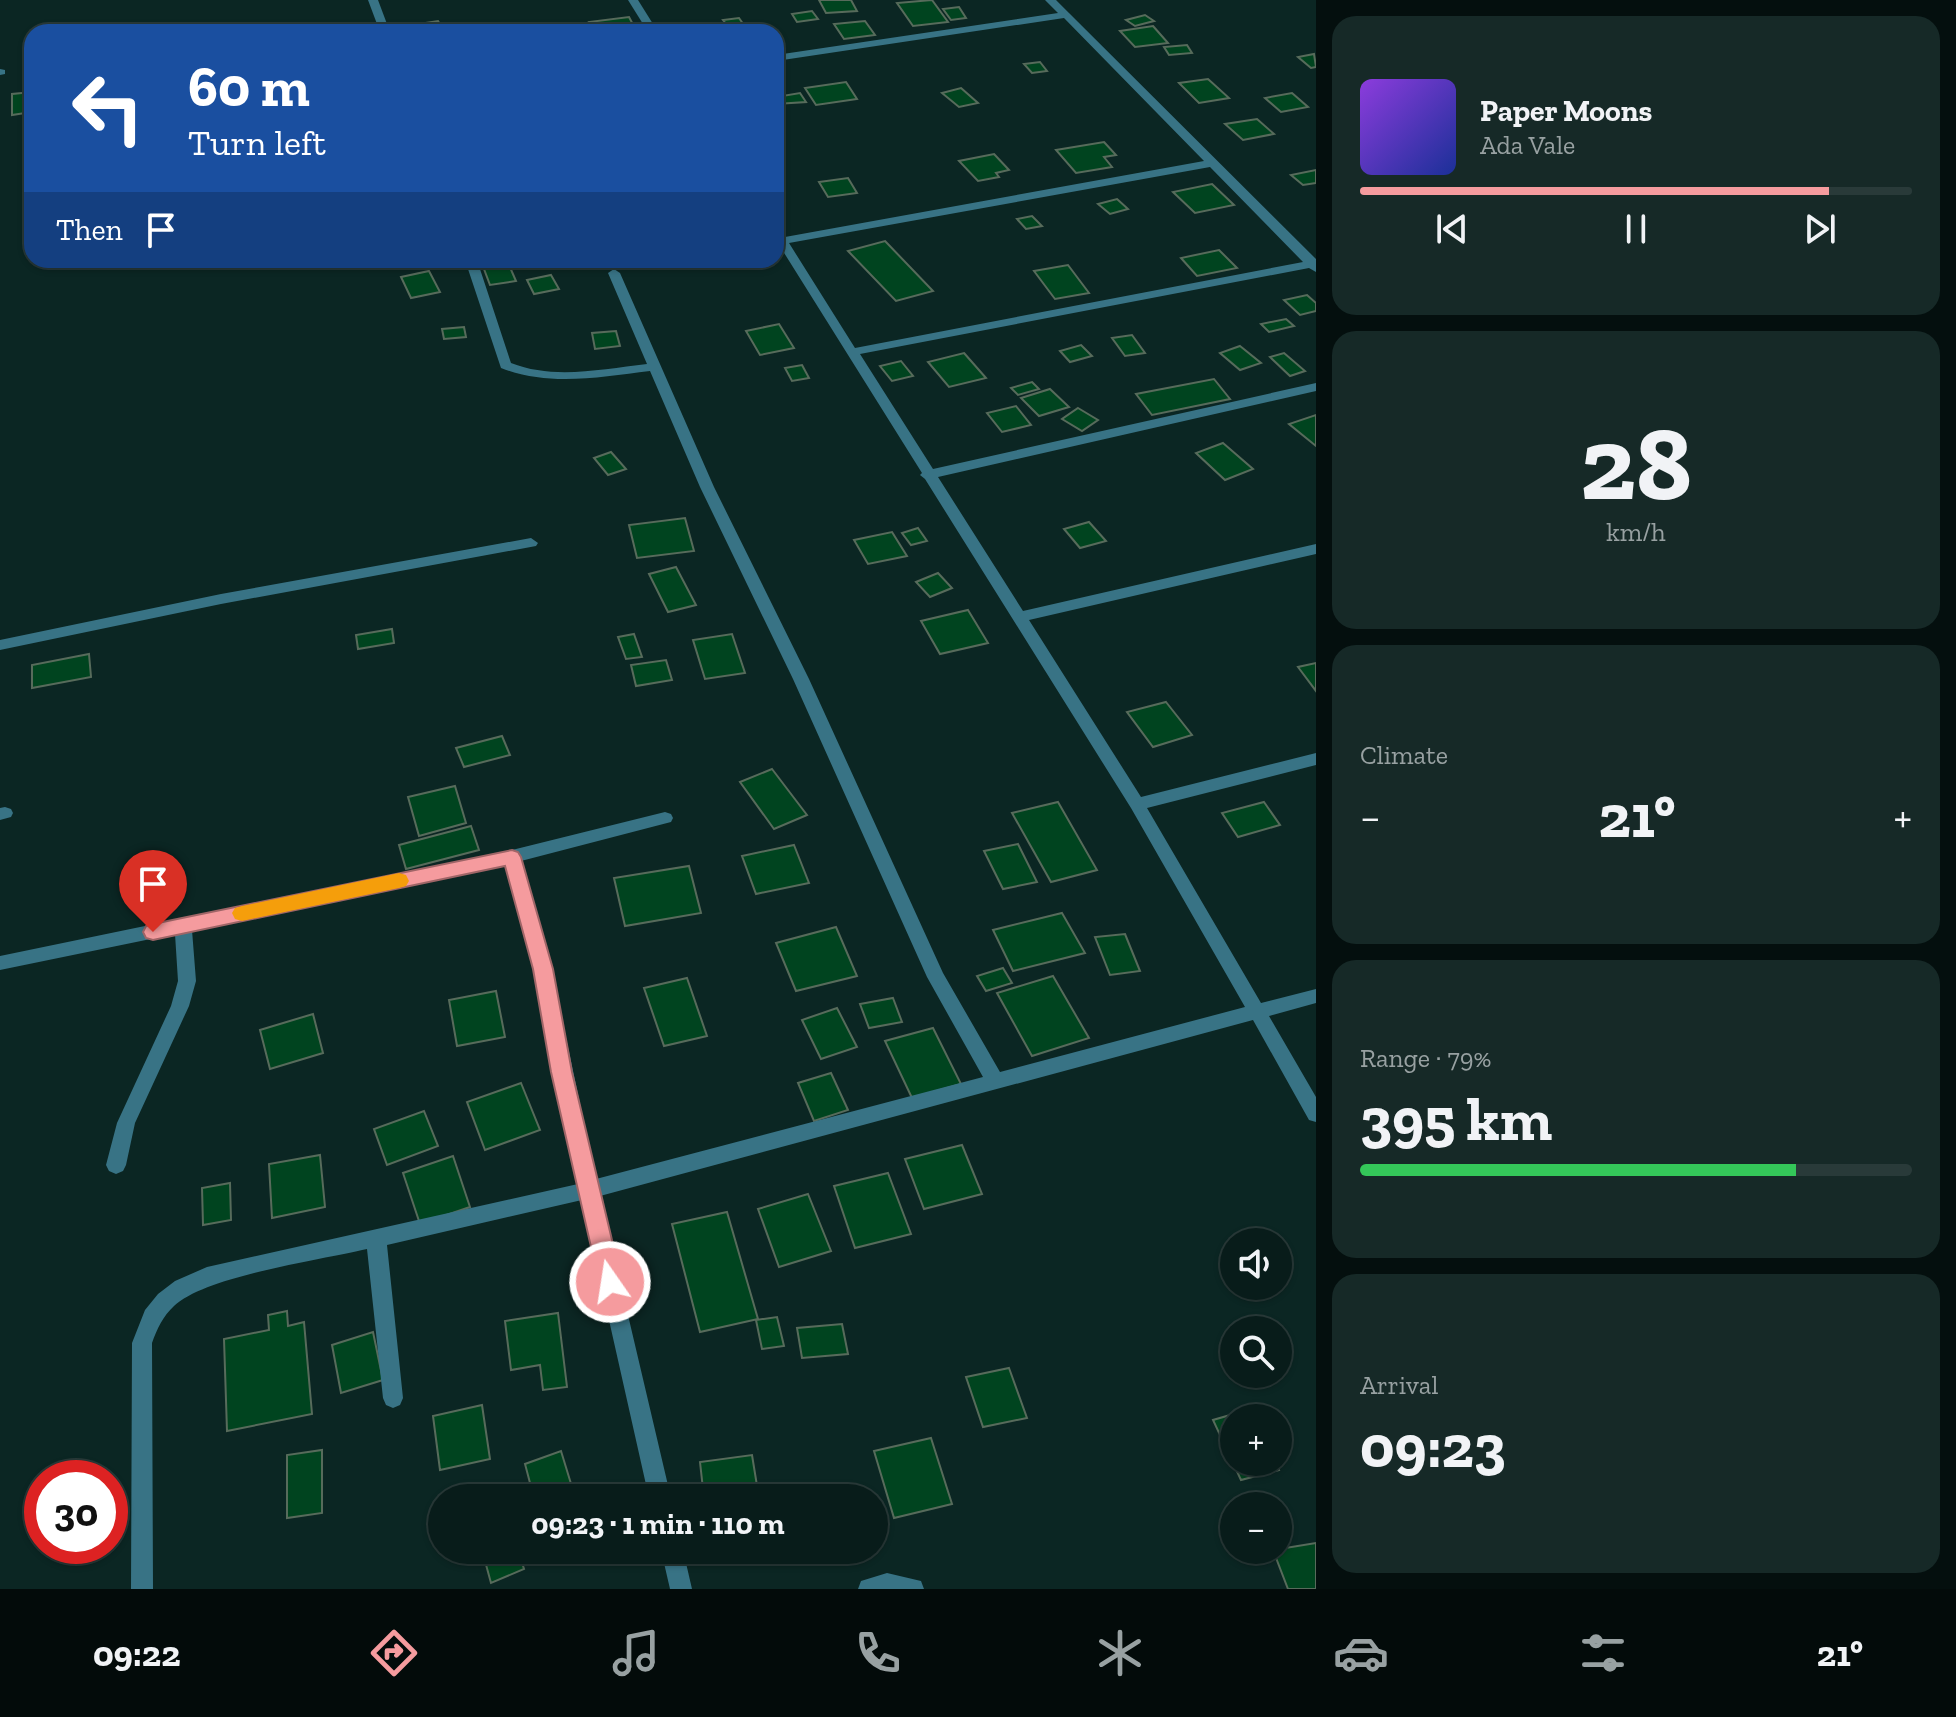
<!DOCTYPE html>
<html lang="en">
<head>
<meta charset="utf-8">
<style>
  body { margin:0; font-family:"Zilla Slab",serif; background:#162927; color:#f1f3f6; height:100vh; display:flex; flex-direction:column; font-size:30px; white-space:nowrap }
  * { box-sizing:border-box; margin:0 }
  p { font-size:26px; color:#98a1a2 }
  .icon { flex:none; width:44px; height:44px; fill:none; stroke:currentColor; stroke-width:2; stroke-linecap:round; stroke-linejoin:round }
  .map { position:relative; flex:1; overflow:hidden }
  .sheet { display:flex; flex-direction:column; gap:16px; padding:16px; background:#040f0e; width:640px }
  .sheet>* { flex:none }
  .banner { position:absolute; left:24px; top:24px; width:760px; height:244px; border-radius:24px; box-shadow:0 2px 6px #0004,0 0 0 2px #293a39; background:#1a4fa0; color:#fff; overflow:hidden }
  .buttons { position:absolute; left:1220px; top:1228px; display:grid; gap:16px }
  .buttons a { display:grid; place-items:center; width:72px; height:72px; border-radius:50%; background:#081c1a; box-shadow:0 2px 6px #0004,0 0 0 2px #293a39; font-size:40px }
  .speed { position:absolute; left:24px; top:1460px; display:flex; gap:16px; font-size:40px; font-weight:700; text-align:center }
  .speed>* { display:grid; place-content:center; width:104px; height:104px; border-radius:50%; background:#081c1a; box-shadow:0 2px 6px #0004,0 0 0 2px #293a39; line-height:1 }
  .speed .limit { border:12px solid #d22; background:#fff; color:#111 }
  .pin { position:absolute; display:grid; place-items:center; width:68px; height:68px; color:#fff; margin:-82px -34px; border-radius:50% 50% 50% 0; rotate:-45deg; box-shadow:0 0 8px #0007 }
  .pin .icon { rotate:45deg }
  .me { position:absolute; width:88px; margin:-44px; rotate:347deg; stroke-linejoin:round; filter:drop-shadow(0 0 6px #0008) }
  .turn { display:flex; align-items:center; gap:28px; height:168px; padding:0 32px; font-size:36px }
  .turn .icon { width:104px; height:104px; stroke-width:2.5 }
  .turn b { display:block; font-size:56px; line-height:68px }
  .then { display:flex; align-items:center; height:76px; padding:0 32px; background:#0003; gap:16px; font-size:30px }
  .big { font-size:60px; font-weight:700; line-height:1.1 }
  .sheet .tile { flex:1; display:flex; flex-direction:column; justify-content:center; gap:12px; min-width:0; padding:0 28px; border-radius:24px; background:#162927 }
  .sheet .dial { align-items:center; gap:0 }
  .dial b { font-size:104px; line-height:1 }
  .song { display:flex; align-items:center; gap:24px }
  .cover { width:96px; height:96px; border-radius:12px; background:linear-gradient(135deg,hsl(270 70% 55%),hsl(230 70% 35%)) }
  .played { height:8px; border-radius:4px; background:linear-gradient(90deg,#f59b9e 85%,#293a39 85%) }
  .keys { display:flex; justify-content:space-around; direction:ltr }
  .heat { display:flex; justify-content:space-between; align-items:center; font-size:44px; direction:ltr }
  .charge { height:12px; border-radius:6px; background:linear-gradient(90deg,#34c759 79%,#293a39 0) }
  .trip { position:absolute; left:428px; top:1484px; width:460px; height:80px; border-radius:40px; background:#081c1a; box-shadow:0 2px 6px #0004,0 0 0 2px #293a39; font-weight:700; line-height:80px; text-align:center }
  .tab-bar { display:flex; height:128px; justify-content:space-around; align-items:center; background:#030b0a; color:#98a1a2 }
  .tab-bar .icon { width:56px; height:56px }
  .tab-bar .current { color:#f59b9e }
  .tab-bar b { font-size:36px; color:#f1f3f6 }
  main { display:flex; flex:1; min-height:0 }
  .map>svg:first-child { display:block }
  .building { fill:#00441f; stroke:#576b5b; stroke-width:2 }
  .lines { fill:none; stroke-linecap:round; stroke-linejoin:round }
  .minor { fill:#387385; fill-rule:evenodd }
  .route { fill:#f59b9e; stroke:#9f6567; stroke-width:2 }
  .slow { fill:#f59e0b }
</style>
</head>
<body>
<main>
<div class="map">
<svg width="1316" height="1589" viewBox="0 0 1316 1589">
  <rect width="100%" height="100%" fill="#0b2623"/>
  <g class="building">
    <path d="M819,0H851L857,11L826,13Z"/>
    <path d="M932,0L948,22L913,26L897,3Z"/>
    <path d="M959,7L966,18L951,20L943,9Z"/>
    <path d="M812,11L818,19L797,22L792,14Z"/>
    <path d="M1145,15L1154,21L1135,26L1126,20Z"/>
    <path d="M629,17L637,32H594L589,22Z"/>
    <path d="M739,18L746,28L731,30L723,20Z"/>
    <path d="M438,21L445,32H416L412,25Z"/>
    <path d="M865,21L875,35L844,39L834,24Z"/>
    <path d="M1153,26L1168,43L1135,47L1120,31Z"/>
    <path d="M1187,45L1192,53L1169,55L1164,47Z"/>
    <path d="M1314,54L1316,67L1311,68L1298,57Z"/>
    <path d="M1040,62L1047,71L1032,73L1024,64Z"/>
    <path d="M1208,79L1229,98L1199,103L1179,83Z"/>
    <path d="M846,82L857,99L816,105L805,88Z"/>
    <path d="M961,88L978,103L959,107L942,93Z"/>
    <path d="M32,92V112L12,115V94Z"/>
    <path d="M800,93L806,102L776,104V97Z"/>
    <path d="M1292,93L1308,107L1281,112L1265,98Z"/>
    <path d="M1257,119L1274,134L1243,140L1225,124Z"/>
    <path d="M1104,142L1116,155L1104,157L1112,167L1076,173L1056,150Z"/>
    <path d="M994,154L1009,170L996,173L999,177L978,181L959,161Z"/>
    <path d="M1316,170V183L1303,185L1291,175Z"/>
    <path d="M848,178L857,193L828,197L819,182Z"/>
    <path d="M1212,184L1234,205L1195,213L1173,192Z"/>
    <path d="M1117,199L1128,209L1110,214L1098,204Z"/>
    <path d="M1032,216L1042,226L1026,229L1017,219Z"/>
    <path d="M885,241L933,291L896,301L848,251Z"/>
    <path d="M1219,250L1237,268L1197,276L1181,258Z"/>
    <path d="M509,265L516,281L490,285L484,269Z"/>
    <path d="M1068,265L1089,293L1055,299L1034,271Z"/>
    <path d="M429,271L440,292L411,298L401,277Z"/>
    <path d="M551,275L559,289L534,294L527,280Z"/>
    <path d="M1307,295L1316,303V311L1300,315L1284,300Z"/>
    <path d="M1286,319L1294,326L1269,332L1261,324Z"/>
    <path d="M779,324L794,348L760,355L746,331Z"/>
    <path d="M464,327L466,337L444,339L442,329Z"/>
    <path d="M616,331L620,346L595,349L592,333Z"/>
    <path d="M1132,335L1145,353L1125,356L1112,338Z"/>
    <path d="M1081,345L1092,356L1070,362L1060,351Z"/>
    <path d="M1240,346L1261,363L1240,370L1220,353Z"/>
    <path d="M964,353L986,378L949,387L928,362Z"/>
    <path d="M1284,353L1305,371L1290,376L1270,357Z"/>
    <path d="M901,361L913,376L892,381L880,366Z"/>
    <path d="M802,365L809,378L792,381L785,368Z"/>
    <path d="M1214,379L1230,399L1152,415L1136,394Z"/>
    <path d="M1032,382L1039,389L1018,395L1011,388Z"/>
    <path d="M1050,389L1069,407L1039,416L1021,398Z"/>
    <path d="M1016,406L1031,425L1002,432L987,413Z"/>
    <path d="M1078,408L1098,420L1082,431L1062,419Z"/>
    <path d="M1316,415V446L1289,424Z"/>
    <path d="M1223,443L1253,469L1225,480L1196,453Z"/>
    <path d="M611,452L626,469L608,475L594,458Z"/>
    <path d="M685,518L694,551L637,558L629,525Z"/>
    <path d="M1089,522L1106,541L1080,548L1064,529Z"/>
    <path d="M918,528L927,541L911,545L902,533Z"/>
    <path d="M892,532L907,556L868,564L854,540Z"/>
    <path d="M676,567L696,605L668,612L649,574Z"/>
    <path d="M938,573L952,588L930,597L916,582Z"/>
    <path d="M968,610L988,643L940,654L921,621Z"/>
    <path d="M392,629L394,643L358,649L356,635Z"/>
    <path d="M634,634L642,657L626,659L618,637Z"/>
    <path d="M732,634L745,673L705,679L693,640Z"/>
    <path d="M89,654L91,677L32,688V665Z"/>
    <path d="M666,660L672,680L636,686L631,665Z"/>
    <path d="M1316,663V691L1298,667Z"/>
    <path d="M1166,702L1192,735L1153,747L1127,712Z"/>
    <path d="M502,736L510,755L464,767L456,748Z"/>
    <path d="M772,769L807,815L774,829L740,782Z"/>
    <path d="M455,786L466,823L419,836L408,797Z"/>
    <path d="M1058,802L1097,870L1051,882L1012,813Z"/>
    <path d="M1264,802L1280,825L1238,837L1222,813Z"/>
    <path d="M471,826L479,850L406,869L399,845Z"/>
    <path d="M1018,844L1037,882L1003,889L984,851Z"/>
    <path d="M794,845L809,883L756,894L742,856Z"/>
    <path d="M689,866L701,913L625,926L614,878Z"/>
    <path d="M1062,913L1085,953L1013,971L993,930Z"/>
    <path d="M836,927L857,976L796,991L776,943Z"/>
    <path d="M1125,934L1140,971L1110,975L1095,937Z"/>
    <path d="M1003,968L1012,983L986,991L977,976Z"/>
    <path d="M1053,976L1089,1038L1032,1056L997,993Z"/>
    <path d="M687,978L707,1036L664,1046L644,988Z"/>
    <path d="M496,991L505,1037L457,1046L449,1000Z"/>
    <path d="M893,998L902,1022L869,1028L860,1004Z"/>
    <path d="M837,1008L857,1047L821,1059L802,1020Z"/>
    <path d="M313,1014L323,1053L270,1069L260,1030Z"/>
    <path d="M933,1028L961,1084L912,1098L885,1041Z"/>
    <path d="M831,1073L848,1110L814,1121L798,1083Z"/>
    <path d="M521,1083L540,1130L485,1150L467,1102Z"/>
    <path d="M424,1111L438,1146L387,1165L374,1129Z"/>
    <path d="M962,1145L982,1194L924,1209L905,1159Z"/>
    <path d="M320,1155L325,1207L272,1218L269,1164Z"/>
    <path d="M453,1156L470,1207L420,1224L403,1173Z"/>
    <path d="M888,1173L911,1234L855,1248L834,1186Z"/>
    <path d="M230,1183L231,1220L203,1225L202,1188Z"/>
    <path d="M808,1194L831,1251L779,1267L758,1209Z"/>
    <path d="M727,1212L758,1319L700,1332L672,1224Z"/>
    <path d="M1278,1271L1286,1284L1250,1296L1244,1286H1278Z"/>
    <path d="M287,1311L288,1326L304,1322L312,1414L227,1431L224,1339L269,1330L268,1315Z"/>
    <path d="M558,1313L567,1387L543,1390L540,1365L511,1370L505,1321Z"/>
    <path d="M777,1317L784,1346L762,1349L756,1320Z"/>
    <path d="M842,1324L848,1354L802,1358L797,1328Z"/>
    <path d="M373,1332L383,1380L341,1393L332,1345Z"/>
    <path d="M1009,1368L1027,1418L983,1427L966,1377Z"/>
    <path d="M482,1405L490,1459L440,1470L433,1416Z"/>
    <path d="M1251,1409L1255,1418H1234V1462H1276L1279,1470L1241,1480L1213,1420Z"/>
    <path d="M931,1438L952,1504L894,1518L874,1451Z"/>
    <path d="M322,1450V1513L287,1518V1455Z"/>
    <path d="M561,1451L572,1487L534,1498L525,1464Z"/>
    <path d="M752,1455L759,1498H704L700,1462Z"/>
    <path d="M1316,1543V1589H1288L1273,1550Z"/>
    <path d="M482,1550H518L524,1569L491,1583Z"/>
  </g>
  <g class="lines">
    <g class="minor">
      <path d="M368,0H378L390,32H380Z"/>
      <path d="M628,0H638L658,32H648Z"/>
      <path d="M1045,0H1056L1069,13L1316,259V272L1309,268L860,354L933,469L1316,383V391L938,477L1023,611L1316,544V554L1029,620L1141,797L1316,753V765L1147,808L1261,1003L1316,989V1003L1269,1016L1316,1097V1122L1309,1120L1253,1020L600,1196L671,1498H649L582,1200L387,1245L403,1398L400,1405L393,1408L386,1405L383,1398L367,1249C320,1260 206,1276 174,1306C163,1316 157,1329 152,1343L153,1589H131L132,1343L145,1310L158,1294L175,1281L207,1267L578,1184C555,1077 537,969 506,865L192,930L196,981L189,1006L135,1123L126,1165L123,1171L116,1174L109,1171L106,1165L117,1123L171,1006L178,981L175,934L0,970V956L512,850L665,812L671,814L673,818L671,822L521,861L554,981L596,1179L983,1077L927,977L793,679L700,487L650,371C600,377 549,387 501,368L465,260H477L511,363C554,380 602,369 647,364L608,273L614,269L620,273L714,487L809,679L943,973L1000,1072L1245,1007L1131,808L925,479L920,475L922,473L776,240V228L780,229L785,237L1204,161L1064,18L776,61V55L1058,13ZM1210,167L1303,262L855,348L789,243Z"/>
      <path d="M0,69L5,70V74L0,75Z"/>
      <path d="M531,538L538,543L536,546L221,604L0,650V640L221,594Z"/>
      <path d="M5,807L11,809L13,813L11,817L0,820V808Z"/>
      <path d="M661,1550H683L692,1589H670Z"/>
      <path d="M887,1573L921,1581L924,1589H858L861,1581Z"/>
    </g>
  </g>
  <path class="route" d="M512,850L518,852L521,857L553,969L572,1072L622,1282L618,1290L610,1293L602,1290L599,1282L551,1072L533,969L505,866L153,940L146,938L143,932L146,926L153,924Z"/>
  <path class="slow" d="M399,873L406,875L409,881L406,886L399,888L242,921L235,919L232,913L235,908L242,906Z"/>
</svg>
<div class="buttons">
<a><svg class="icon" aria-label="sound" viewBox="0 0 24 24"><path d="M4 9h4l5-4v14l-5-4H4zM17 9q2 3 0 6"/></svg></a>
<a><svg class="icon" aria-label="search" viewBox="0 0 24 24"><circle cx="10" cy="10" r="6"/><path d="M15 15l6 6"/></svg></a>
<a>+</a>
<a>−</a>
</div>
<div class="speed"><div class="limit">30</div></div>
<div class="pin" style="left:153px;top:932px;background:#d93025"><svg class="icon" aria-label="arrive" viewBox="0 0 24 24"><path d="M6 21V4h12l-3 4 3 4H6"/></svg></div>
<svg class="me" style="left:610px;top:1282px" viewBox="-20 -20 40 40"><circle r="17" fill="#f59b9e" stroke="#fff" stroke-width="3"/><path d="M0-11L8 9 0 5-8 9z" fill="#fff"/></svg>
<div class="trip">09:23 · 1 min · 110 m</div>
<div class="banner">
<div class="turn"><svg class="icon" aria-label="left" viewBox="0 0 24 24"><path d="M17 20v-9H6M10 6l-5 5 5 5"/></svg><div><b>60 m</b>Turn left</div></div>
<div class="then">Then<svg class="icon" aria-label="arrive" viewBox="0 0 24 24"><path d="M6 21V4h12l-3 4 3 4H6"/></svg></div>
</div>
</div>
<section class="sheet">
<div class="tile">
<div class="song"><i class="cover"></i><div><b>Paper Moons</b><p>Ada Vale</p></div></div>
<div class="played"></div>
<div class="keys"><svg class="icon" aria-label="previous" viewBox="0 0 24 24"><path d="M18 5L8 12l10 7zM5 5v14"/></svg><svg class="icon" aria-label="pause" viewBox="0 0 24 24"><path d="M8 5v14M16 5v14"/></svg><svg class="icon" aria-label="next" viewBox="0 0 24 24"><path d="M6 5l10 7-10 7zM19 5v14"/></svg></div>
</div>
<div class="tile dial"><b>28</b><p>km/h</p></div>
<div class="tile"><p>Climate</p>
<div class="heat"><a>−</a><b class="big">21°</b><a>+</a></div>
</div>
<div class="tile"><p>Range · 79%</p><b class="big">395 km</b><div class="charge"></div></div>
<div class="tile"><p>Arrival</p><b class="big">09:23</b></div>
</section>
</main>
<nav class="tab-bar">
<b>09:22</b>
<svg class="icon current" aria-label="directions" viewBox="0 0 24 24"><path d="M12 3l9 9-9 9-9-9zM9 14v-3h6M13 9l2 2-2 2"/></svg>
<svg class="icon" aria-label="music" viewBox="0 0 24 24"><path d="M9 18V5l10-2v13"/><circle cx="6" cy="18" r="3"/><circle cx="16" cy="16" r="3"/></svg>
<svg class="icon" aria-label="phone" viewBox="0 0 24 24"><path d="M5 4h4l2 5-3 2q2 4 5 5l2-3 5 2v4C11 20 4 13 5 4z"/></svg>
<svg class="icon" aria-label="climate" viewBox="0 0 24 24"><path d="M12 3v18M4 7l16 10M4 17L20 7"/></svg>
<svg class="icon" aria-label="car" viewBox="0 0 24 24"><path d="M5 17H2v-5l4-1 3-4h7l3 4 3 1v5h-3M9 17h6M6 11h13"/><circle cx="7" cy="17" r="2"/><circle cx="17" cy="17" r="2"/></svg>
<svg class="icon" aria-label="filters" viewBox="0 0 24 24"><path d="M4 7h16M4 17h16"/><circle cx="9" cy="7" r="2"/><circle cx="15" cy="17" r="2"/></svg>
<b>21°</b>
</nav>
</body>
</html>
